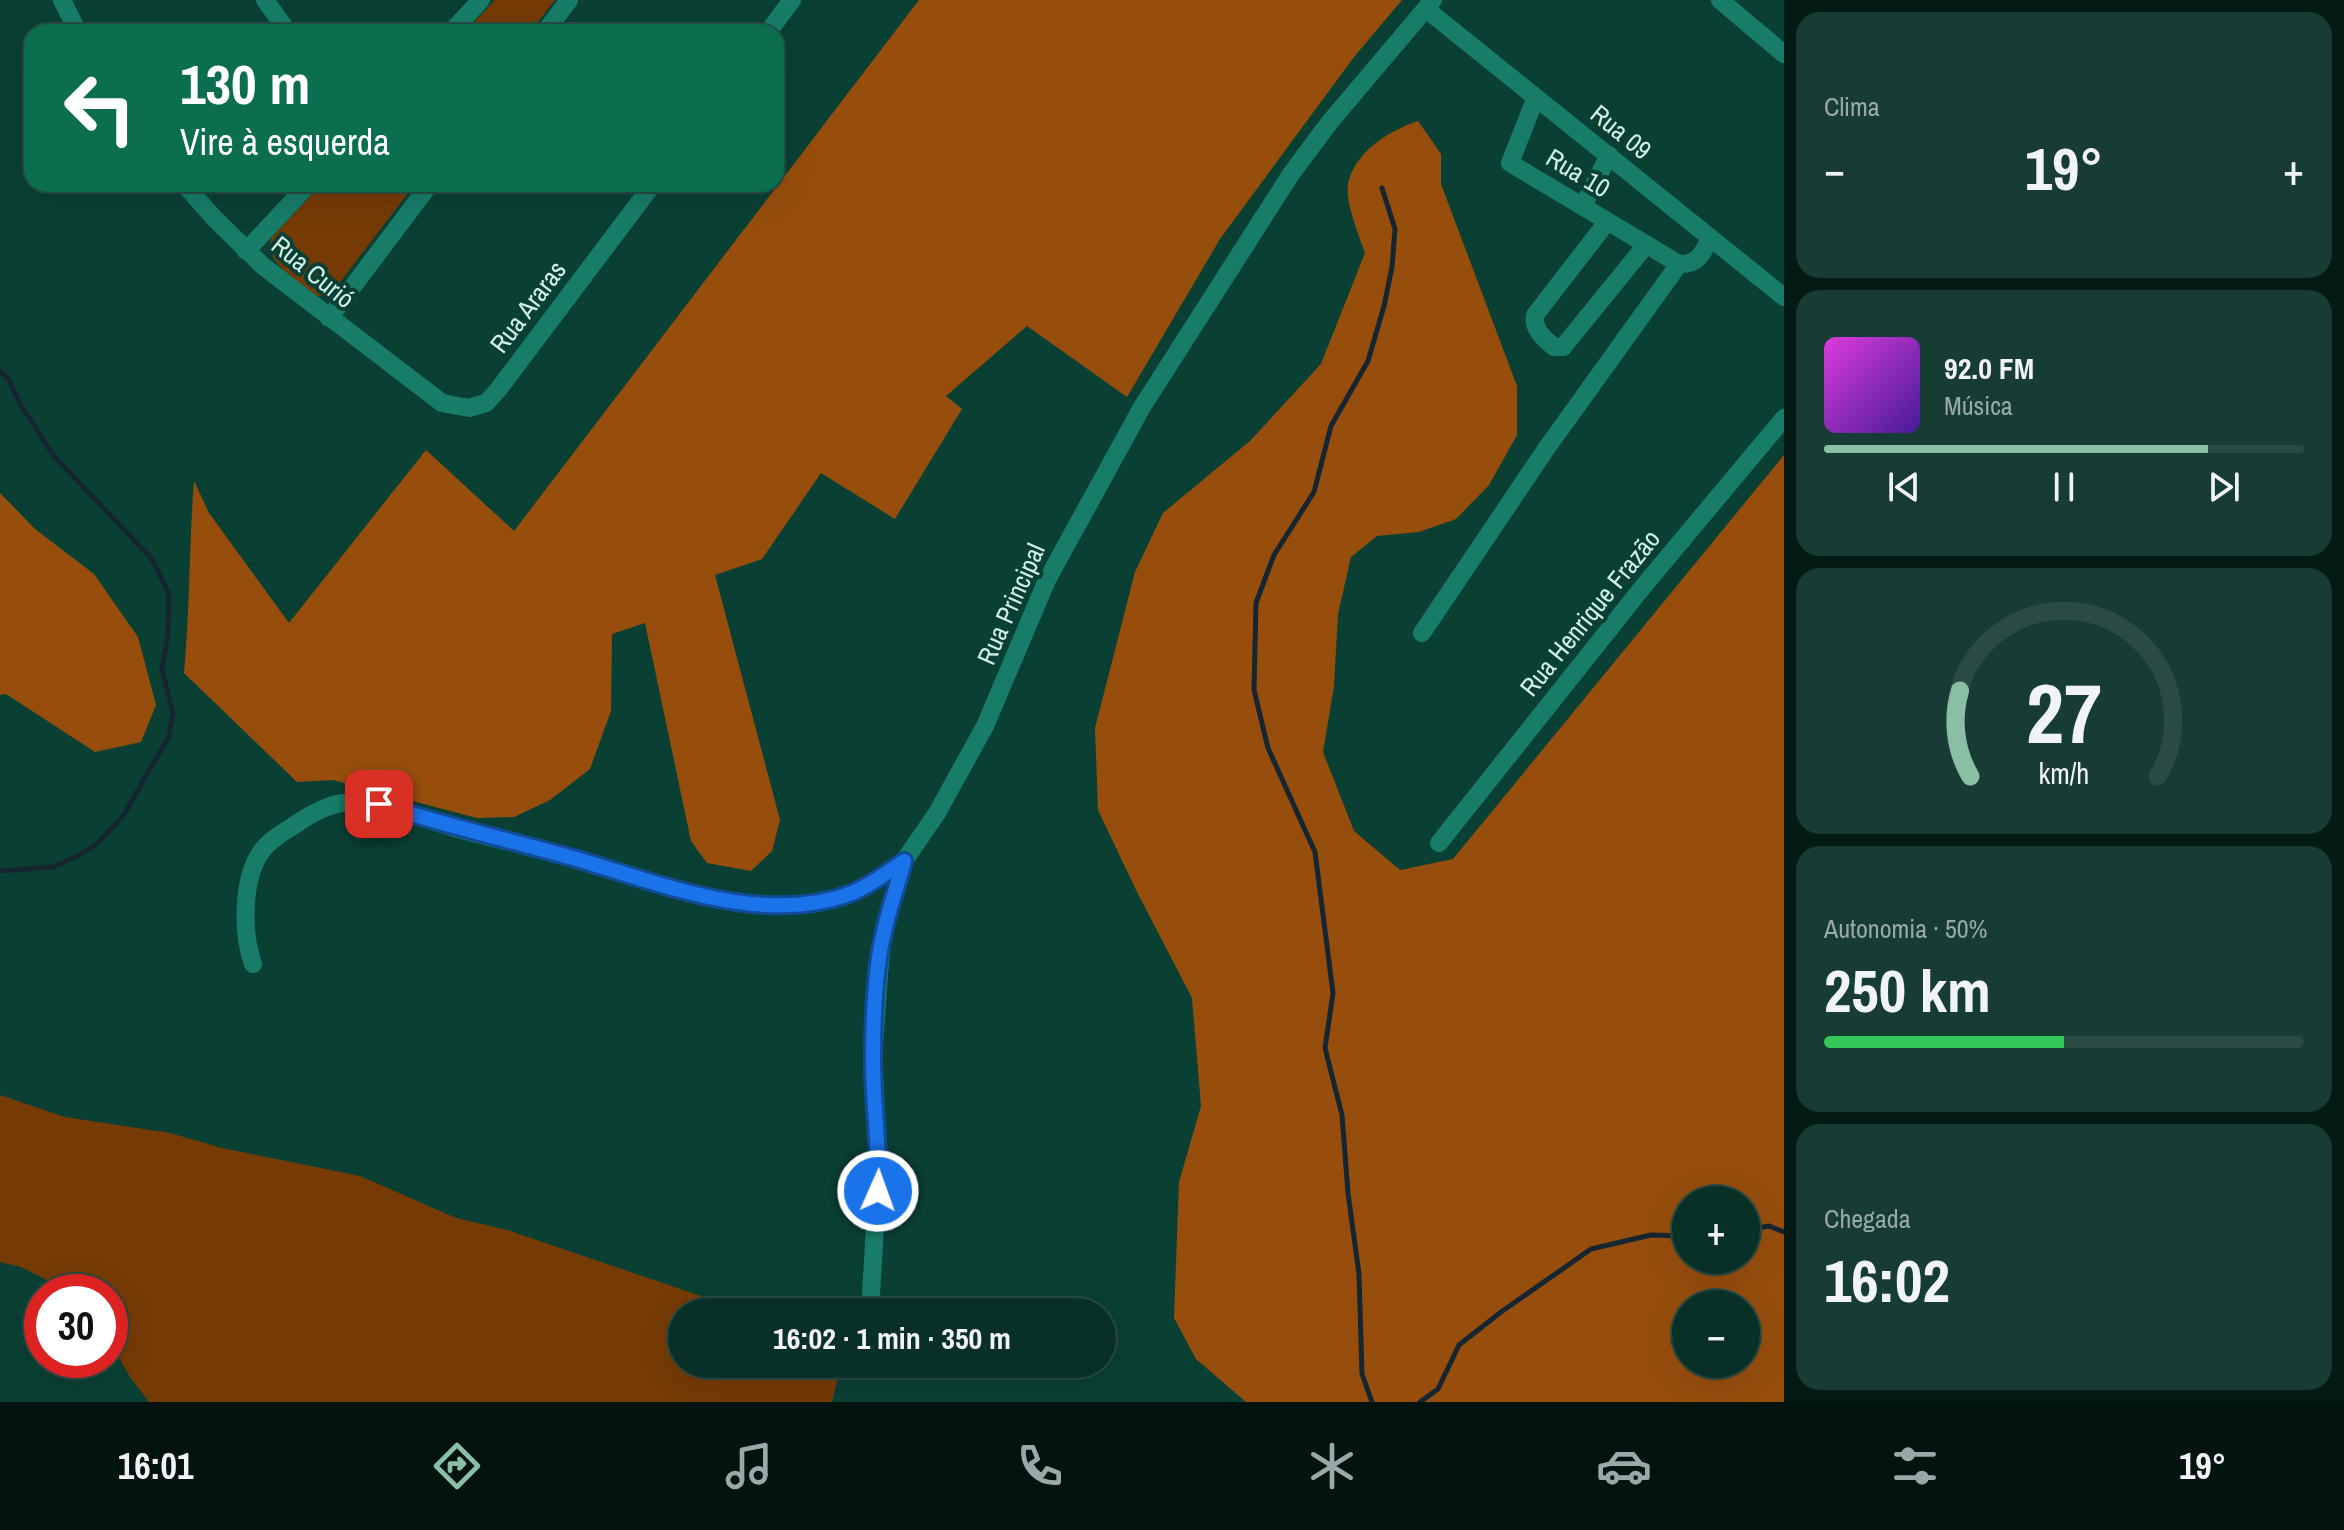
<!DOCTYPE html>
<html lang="pt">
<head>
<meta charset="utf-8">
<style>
  body { margin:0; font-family:"Archivo Narrow",sans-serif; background:#163c33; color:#f1f3f6; height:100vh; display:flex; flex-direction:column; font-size:30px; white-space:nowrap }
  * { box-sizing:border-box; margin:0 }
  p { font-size:26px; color:#98a9a7 }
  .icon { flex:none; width:44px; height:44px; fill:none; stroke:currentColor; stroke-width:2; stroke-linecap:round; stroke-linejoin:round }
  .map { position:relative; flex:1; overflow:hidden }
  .side { display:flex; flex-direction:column; gap:12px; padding:12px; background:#041a15; width:560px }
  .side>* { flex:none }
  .hud { position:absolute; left:24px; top:24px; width:760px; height:168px; border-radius:24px; box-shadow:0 8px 32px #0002,0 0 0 2px #294b44; background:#0b6e4f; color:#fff; overflow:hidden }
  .tools { position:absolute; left:1672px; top:1186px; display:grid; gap:16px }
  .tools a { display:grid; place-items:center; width:88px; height:88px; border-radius:50%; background:#083027; box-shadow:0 8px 32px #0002,0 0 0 2px #294b44; font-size:40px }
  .speed { position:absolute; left:24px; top:1274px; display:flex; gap:16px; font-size:40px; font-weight:700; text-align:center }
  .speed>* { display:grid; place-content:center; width:104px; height:104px; border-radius:50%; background:#083027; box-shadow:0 8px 32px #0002,0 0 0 2px #294b44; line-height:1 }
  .speed .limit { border:12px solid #d22; background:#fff; color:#111 }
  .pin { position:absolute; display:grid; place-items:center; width:68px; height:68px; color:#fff; margin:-34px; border-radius:16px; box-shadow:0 4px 12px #0006 }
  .me { position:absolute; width:88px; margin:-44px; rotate:2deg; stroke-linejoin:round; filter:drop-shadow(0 0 6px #0008) }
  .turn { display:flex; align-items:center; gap:28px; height:168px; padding:0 24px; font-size:36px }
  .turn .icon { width:104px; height:104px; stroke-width:2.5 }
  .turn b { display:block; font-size:56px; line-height:68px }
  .big { font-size:60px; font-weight:800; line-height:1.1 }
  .side .tile { flex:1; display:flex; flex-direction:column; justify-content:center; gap:12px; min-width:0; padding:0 28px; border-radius:24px; background:#163c33 }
  .side .dial { align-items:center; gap:0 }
  .dial svg { height:208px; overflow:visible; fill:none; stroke:#294b44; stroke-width:7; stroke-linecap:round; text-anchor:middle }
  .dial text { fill:#f1f3f6; stroke:none }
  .song { display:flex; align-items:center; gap:24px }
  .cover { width:96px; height:96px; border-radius:12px; background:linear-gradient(135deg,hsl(300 70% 55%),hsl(260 70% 35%)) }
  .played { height:8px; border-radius:4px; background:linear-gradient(90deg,#8abfa5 80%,#294b44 80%) }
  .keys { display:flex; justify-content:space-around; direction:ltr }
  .heat { display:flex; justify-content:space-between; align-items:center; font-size:44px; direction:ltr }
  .charge { height:12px; border-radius:6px; background:linear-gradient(90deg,#34c759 50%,#294b44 0) }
  .trip { position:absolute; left:668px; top:1298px; width:448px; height:80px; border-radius:40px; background:#083027; box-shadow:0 8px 32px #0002,0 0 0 2px #294b44; font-weight:800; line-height:80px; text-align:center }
  .tabs { display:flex; height:128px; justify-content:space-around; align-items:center; background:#031310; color:#98a9a7 }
  .tabs .icon { width:56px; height:56px }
  .tabs .on { color:#8abfa5 }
  .tabs b { font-size:36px; color:#f1f3f6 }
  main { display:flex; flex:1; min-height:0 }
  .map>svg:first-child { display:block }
  .green { fill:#763b05 }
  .forest { fill:#974e0d; fill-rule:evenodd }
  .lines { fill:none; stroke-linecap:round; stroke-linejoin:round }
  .stream { stroke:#152630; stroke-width:5 }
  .minor { stroke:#177d69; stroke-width:18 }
  .route-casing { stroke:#114b97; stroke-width:20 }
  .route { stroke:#1a73e8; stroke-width:14 }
  .labels { text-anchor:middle; stroke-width:8; stroke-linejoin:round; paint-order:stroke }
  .street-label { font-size:26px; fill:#d1f1e7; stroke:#0a4034 }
</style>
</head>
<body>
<main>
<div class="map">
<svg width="1784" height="1402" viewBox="0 0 1784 1402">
  <rect width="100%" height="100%" fill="#0a4034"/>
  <g class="green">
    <path d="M495,0H555L530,32H465Z"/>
    <path d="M322,184H415L334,290L326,296H317C300,282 261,262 272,237Z"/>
    <path d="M0,1095L65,1117L170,1133L222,1148L360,1176L456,1218L507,1230L748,1312H682V1364H841L832,1402H149L130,1377L110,1342V1292H71L21,1267L0,1262Z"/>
  </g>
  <g class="forest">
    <path d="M919,0H1402L1354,57L1220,239L1127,397L1027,326L946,396L962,409L895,519L821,473L762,559L715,575L780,820L772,851L751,871L707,863L691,841L645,623L612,634L611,711L590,769L550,800L514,817L477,818L333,780L297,782L184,673C190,609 189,545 194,481L209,513L289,623L426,450L514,531Z"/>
    <path d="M1418,121L1441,154V184L1517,386V435L1489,485L1456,519L1419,532L1377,536L1351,557L1338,614L1334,686L1323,752L1354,831L1400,870L1453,859L1784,455V1402H1246L1196,1359L1174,1318L1179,1182L1201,1106L1192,998L1136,890L1098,810L1095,728L1135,572L1163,513L1250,441L1321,364L1365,253C1359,235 1343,198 1349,180C1358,149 1391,130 1418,121ZM1686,1200H1746V1260H1686ZM1686,1304H1746V1364H1686Z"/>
    <path d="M0,493L35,529L94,574L138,637L156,705L141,742L95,752L6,694L0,695Z"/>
  </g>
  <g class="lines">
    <g class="stream">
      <path d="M0,371L9,380L19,402L53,455L152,559L169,594L168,634L162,670L173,713L169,736L123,816L97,844L80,855L53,867L0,871"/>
      <path d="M1746,1230L1769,1226L1784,1232"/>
      <path d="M1372,1402L1362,1374L1359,1274L1348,1193L1342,1115L1325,1048L1333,993L1315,852L1268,748L1254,690L1256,603L1274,555L1314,492L1331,426L1368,361L1384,306L1392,267L1395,229L1382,188"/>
      <path d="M1420,1402L1438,1389L1459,1345L1501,1312L1591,1249L1651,1235L1686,1236"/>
    </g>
    <g class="minor">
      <path d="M62,0L78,32"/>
      <path d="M265,0L288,32"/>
      <path d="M1720,0L1784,54"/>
      <path d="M1426,9L1784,297"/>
      <path d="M451,32L481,0"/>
      <path d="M545,32L569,0"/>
      <path d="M768,32L792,0"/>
      <path d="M1536,97L1510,163L1679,264"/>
      <path d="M184,184L214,218L263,266L442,403L469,408L486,403L498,390L653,184"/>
      <path d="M1583,206L1609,155"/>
      <path d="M1607,222L1535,315C1532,328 1544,339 1554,347H1563L1646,245"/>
      <path d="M246,251L309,184"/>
      <path d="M329,318L430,184"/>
      <path d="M1422,633L1546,449L1679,264C1698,265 1703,253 1710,238"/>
      <path d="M1439,843L1642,588L1784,418"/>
      <path d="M253,964C242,933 242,879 261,852C270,839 286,831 299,822C316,811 335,801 356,802C390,804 422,819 455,828C495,839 534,847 573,859C658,883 763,927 852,893C871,885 888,872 904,861"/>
      <path d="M870,1312L879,1159L873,1059L879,974L883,934L904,861L937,813L985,726L1047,580L1142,407L1291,174L1329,123L1433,0"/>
    </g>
  </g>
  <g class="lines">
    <g class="route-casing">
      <path id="route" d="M379,804C443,825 509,840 573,858C659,883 763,927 852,893C871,885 888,872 904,861C898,885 889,908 884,932C875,968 873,1024 873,1062C873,1105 880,1148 878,1191"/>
    </g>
    <use href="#route" class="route"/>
  </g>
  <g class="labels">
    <g class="street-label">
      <text transform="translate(1621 132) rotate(39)" y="9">Rua 09</text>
      <text transform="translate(1578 173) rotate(31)" y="9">Rua 10</text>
      <text transform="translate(313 272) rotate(39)" y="9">Rua Curió</text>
      <text transform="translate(528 307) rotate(-53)" y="9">Rua Araras</text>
      <text transform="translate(1011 604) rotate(-66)" y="9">Rua Principal</text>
      <text transform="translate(1590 613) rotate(-51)" y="9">Rua Henrique Frazão</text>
    </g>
  </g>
</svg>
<div class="tools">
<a>+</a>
<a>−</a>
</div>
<div class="speed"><div class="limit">30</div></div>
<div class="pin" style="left:379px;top:804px;background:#d93025"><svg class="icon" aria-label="arrive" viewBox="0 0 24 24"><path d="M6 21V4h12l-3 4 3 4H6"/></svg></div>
<svg class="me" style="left:878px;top:1191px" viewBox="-20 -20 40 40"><circle r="17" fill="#1a73e8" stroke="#fff" stroke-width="3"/><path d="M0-11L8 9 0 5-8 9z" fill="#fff"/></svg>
<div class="trip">16:02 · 1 min · 350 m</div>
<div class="hud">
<div class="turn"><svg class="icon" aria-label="left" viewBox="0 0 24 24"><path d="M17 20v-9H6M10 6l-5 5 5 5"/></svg><div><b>130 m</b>Vire à esquerda</div></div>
</div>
</div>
<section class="side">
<div class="tile"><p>Clima</p>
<div class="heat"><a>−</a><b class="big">19°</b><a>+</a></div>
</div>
<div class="tile">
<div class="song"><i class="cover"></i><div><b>92.0 FM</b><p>Música</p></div></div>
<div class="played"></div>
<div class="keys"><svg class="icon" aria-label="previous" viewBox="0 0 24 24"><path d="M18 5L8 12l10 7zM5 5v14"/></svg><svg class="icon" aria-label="pause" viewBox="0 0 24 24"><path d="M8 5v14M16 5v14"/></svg><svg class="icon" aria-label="next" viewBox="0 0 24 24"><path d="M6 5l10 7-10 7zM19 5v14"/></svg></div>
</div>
<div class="tile dial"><svg viewBox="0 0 100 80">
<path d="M14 69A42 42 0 1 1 86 69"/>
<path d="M14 69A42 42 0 0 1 10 36" stroke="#8abfa5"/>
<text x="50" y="56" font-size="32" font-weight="700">27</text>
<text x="50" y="72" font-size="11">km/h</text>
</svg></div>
<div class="tile"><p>Autonomia · 50%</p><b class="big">250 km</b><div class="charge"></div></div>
<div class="tile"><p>Chegada</p><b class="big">16:02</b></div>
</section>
</main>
<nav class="tabs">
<b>16:01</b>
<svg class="icon on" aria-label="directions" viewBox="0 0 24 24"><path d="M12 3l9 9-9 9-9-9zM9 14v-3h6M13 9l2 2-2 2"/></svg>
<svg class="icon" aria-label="music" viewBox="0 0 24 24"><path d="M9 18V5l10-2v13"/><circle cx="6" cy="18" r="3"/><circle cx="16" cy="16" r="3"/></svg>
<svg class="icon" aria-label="phone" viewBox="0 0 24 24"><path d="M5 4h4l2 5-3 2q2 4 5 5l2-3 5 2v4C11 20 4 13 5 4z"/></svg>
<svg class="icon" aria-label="climate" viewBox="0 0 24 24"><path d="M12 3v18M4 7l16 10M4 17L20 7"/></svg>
<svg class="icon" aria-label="car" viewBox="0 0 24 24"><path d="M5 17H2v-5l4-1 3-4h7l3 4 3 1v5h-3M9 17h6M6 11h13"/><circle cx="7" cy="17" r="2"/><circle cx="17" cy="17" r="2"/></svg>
<svg class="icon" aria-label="filters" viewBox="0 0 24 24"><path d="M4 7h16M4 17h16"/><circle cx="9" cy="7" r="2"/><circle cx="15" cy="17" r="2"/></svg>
<b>19°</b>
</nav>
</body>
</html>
